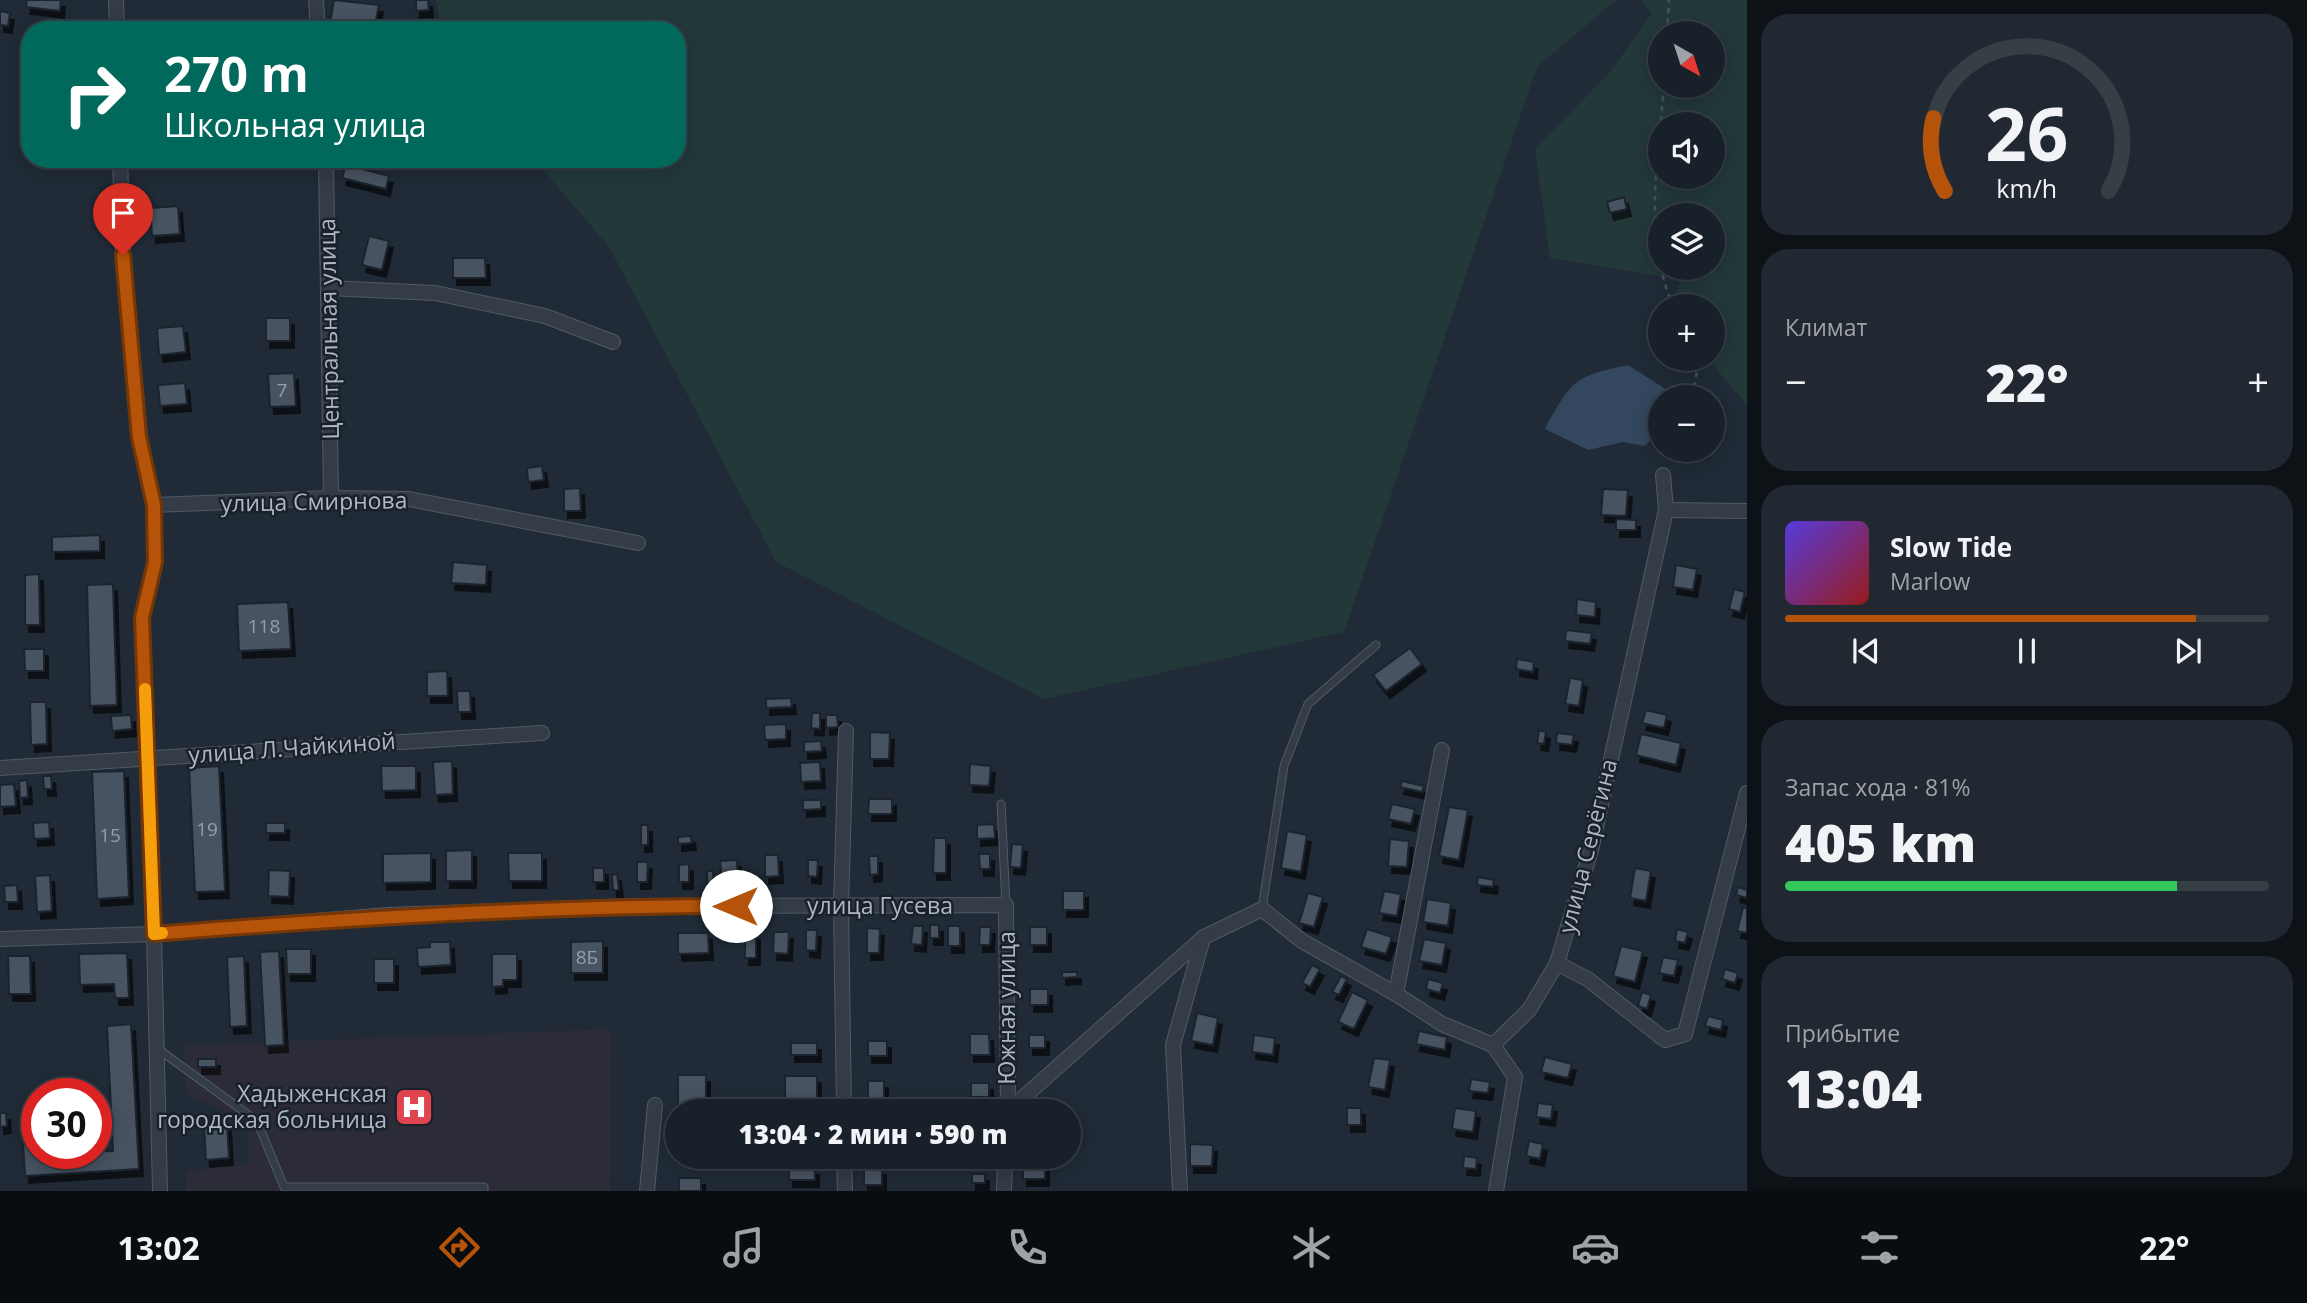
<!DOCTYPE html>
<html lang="ru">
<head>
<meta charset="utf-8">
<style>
  body { margin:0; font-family:"Open Sans",sans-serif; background:#212831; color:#f1f3f6; height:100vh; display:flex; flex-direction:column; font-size:26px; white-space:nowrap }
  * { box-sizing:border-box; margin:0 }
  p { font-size:23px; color:#9fa3a8 }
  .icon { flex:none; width:38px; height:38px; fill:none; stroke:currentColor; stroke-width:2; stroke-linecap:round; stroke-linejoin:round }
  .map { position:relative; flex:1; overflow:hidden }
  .sheet { display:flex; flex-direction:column; gap:14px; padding:14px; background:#0d1217; width:560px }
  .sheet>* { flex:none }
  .hud { position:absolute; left:21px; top:21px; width:665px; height:147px; border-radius:28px; box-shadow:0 4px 18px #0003,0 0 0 2px #363e46; background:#00695c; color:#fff; overflow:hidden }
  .needle { width:46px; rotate:141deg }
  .controls { position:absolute; left:1648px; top:21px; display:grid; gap:14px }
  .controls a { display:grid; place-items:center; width:77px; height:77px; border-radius:50%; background:#182029; box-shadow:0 4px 18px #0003,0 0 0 2px #363e46; font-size:35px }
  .speed { position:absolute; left:21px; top:1078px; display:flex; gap:14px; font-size:35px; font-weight:700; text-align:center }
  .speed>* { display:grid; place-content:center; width:91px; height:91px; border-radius:50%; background:#182029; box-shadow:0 4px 18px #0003,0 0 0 2px #363e46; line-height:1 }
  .speed .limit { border:10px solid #d22; background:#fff; color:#111 }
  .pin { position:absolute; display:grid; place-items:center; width:60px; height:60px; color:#fff; margin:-72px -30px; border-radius:50% 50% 50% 0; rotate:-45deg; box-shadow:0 0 7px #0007 }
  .pin .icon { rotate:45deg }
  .me { position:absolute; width:77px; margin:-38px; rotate:270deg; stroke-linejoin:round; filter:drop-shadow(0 0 5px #0008) }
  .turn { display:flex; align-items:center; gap:24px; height:147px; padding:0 28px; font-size:32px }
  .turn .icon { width:91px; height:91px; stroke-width:2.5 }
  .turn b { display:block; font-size:49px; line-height:60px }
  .big { font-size:52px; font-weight:800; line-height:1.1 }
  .sheet .tile { flex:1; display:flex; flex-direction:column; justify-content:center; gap:10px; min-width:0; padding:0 24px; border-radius:28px; background:#212831 }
  .sheet .dial { align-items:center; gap:0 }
  .dial svg { height:182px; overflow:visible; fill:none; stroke:#363e46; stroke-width:7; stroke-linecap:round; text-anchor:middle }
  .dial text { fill:#f1f3f6; stroke:none }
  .song { display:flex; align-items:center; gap:21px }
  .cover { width:84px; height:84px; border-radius:10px; background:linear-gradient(135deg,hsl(250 70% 55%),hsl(0 70% 35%)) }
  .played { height:7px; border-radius:4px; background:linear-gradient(90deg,#b45309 85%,#363e46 85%) }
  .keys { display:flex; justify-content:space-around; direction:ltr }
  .heat { display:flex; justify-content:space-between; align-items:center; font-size:38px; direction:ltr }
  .charge { height:10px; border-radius:5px; background:linear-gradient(90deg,#34c759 81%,#363e46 0) }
  .trip { position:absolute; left:665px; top:1099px; width:416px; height:70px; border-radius:35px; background:#182029; box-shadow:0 4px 18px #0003,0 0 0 2px #363e46; font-weight:800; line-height:70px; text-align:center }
  .menu { display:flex; height:112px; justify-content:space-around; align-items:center; background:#0a0d10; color:#9fa3a8 }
  .menu .icon { width:49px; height:49px }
  .menu .on { color:#b45309 }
  .menu b { font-size:32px; color:#f1f3f6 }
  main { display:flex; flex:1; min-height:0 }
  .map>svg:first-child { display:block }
  .medical { fill:#2c2b38 }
  .green { fill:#233839; fill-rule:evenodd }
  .water { fill:#33475e }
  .building { fill:#465261; stroke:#1b232e; stroke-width:2; filter:url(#shadow) }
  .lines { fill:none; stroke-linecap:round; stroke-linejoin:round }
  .service-casing { stroke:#515a65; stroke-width:9 }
  .minor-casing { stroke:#515a65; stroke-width:16 }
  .path { stroke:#415557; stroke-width:2.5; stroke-dasharray:5 5; stroke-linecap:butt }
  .service { stroke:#333c47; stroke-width:7 }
  .minor { stroke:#333c47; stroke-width:14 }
  .route-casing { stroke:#753606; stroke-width:18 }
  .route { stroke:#b45309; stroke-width:12 }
  .slow { stroke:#f59e0b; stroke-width:12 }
  .labels { text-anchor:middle; stroke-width:5; stroke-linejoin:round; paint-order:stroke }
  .number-label { font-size:19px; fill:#949eab }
  .street-label { font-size:23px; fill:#aeb7c4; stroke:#19212c }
  .poi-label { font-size:23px; fill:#aeb7c4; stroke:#19212c; text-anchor:end }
</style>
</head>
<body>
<main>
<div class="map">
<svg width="1747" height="1191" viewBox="0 0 1747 1191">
  <defs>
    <filter id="shadow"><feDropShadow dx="4" dy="7" stdDeviation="0" flood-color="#0009"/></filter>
  </defs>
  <rect width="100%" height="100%" fill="#202b37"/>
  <path class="medical" d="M611,1029L610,1191H186V1171L249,1164L247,1121L186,1094L184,1045Z"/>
  <g class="green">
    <path d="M436,0H1616L1537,67L1344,632L1044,699L776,562L609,247L534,159H677V30H441Z"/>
    <path d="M1641,0H1747V405L1713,365L1700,359H1713V306H1672L1680,280L1550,258L1535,149L1611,71L1652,13ZM1661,33H1713V86H1661ZM1661,124H1713V177H1661ZM1661,215H1713V268H1661Z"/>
  </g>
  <path class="water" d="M1628,365L1678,397H1661V428L1645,446L1623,442L1588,450L1545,429C1571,381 1574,376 1628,365Z"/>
  <g class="building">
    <path d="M27,0H61L60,11L26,7Z"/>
    <path d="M334,0L379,5L374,30L329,28Z"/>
    <path d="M416,0H428L429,10L416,11Z"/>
    <path d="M0,11L10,13L8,26L0,25Z"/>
    <path d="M346,165L389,176L386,189L342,178Z"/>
    <path d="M1624,197L1627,209L1610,213L1607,202Z"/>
    <path d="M178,206L180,234L152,236L150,208Z"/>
    <path d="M369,236L389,241L382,270L362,265Z"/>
    <path d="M453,258H485L486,278H453Z"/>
    <rect x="266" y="318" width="24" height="23"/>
    <path d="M183,326L186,352L159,355L157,328Z"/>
    <path d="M294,373L296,406L270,407L268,374Z"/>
    <path d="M185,383L187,404L160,406L158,385Z"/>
    <path d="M542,466L544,480L528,482L527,468Z"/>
    <path d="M580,488L581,511H564V489Z"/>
    <path d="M1603,489L1628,490L1626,516L1601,515Z"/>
    <path d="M1616,519L1636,520V530H1616Z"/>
    <path d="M100,535V551L52,552V537Z"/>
    <path d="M453,562L487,565L486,585L451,583Z"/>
    <path d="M1676,565L1697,569L1693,590L1673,587Z"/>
    <path d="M39,574L40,625H25V575Z"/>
    <path d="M113,584L117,705L90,706L87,585Z"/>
    <path d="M1734,589L1745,592L1740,612L1729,609Z"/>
    <path d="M1577,599L1596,602L1595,617L1576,615Z"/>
    <path d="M288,602L291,649L239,651L237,604Z"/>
    <path d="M1566,630L1592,633L1590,644L1565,641Z"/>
    <path d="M1410,648L1422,664L1386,691L1373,675Z"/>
    <path d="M24,649H44V671H25Z"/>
    <path d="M1517,659L1534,662L1533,672L1516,669Z"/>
    <path d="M447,671L448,696H427V672Z"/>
    <path d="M1570,678L1583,680L1579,706L1565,704Z"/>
    <path d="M457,691H470L471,712H458Z"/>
    <path d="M791,698L792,707L766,708V699Z"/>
    <path d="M30,702H46L47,744L31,745Z"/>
    <path d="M1646,710L1667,715L1664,728L1642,723Z"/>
    <path d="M812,713H820V729L811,728Z"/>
    <path d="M131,715L132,729L112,731L111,716Z"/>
    <path d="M826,715H837L838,727L826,728Z"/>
    <path d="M786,724V739L765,740L764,725Z"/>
    <path d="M1539,730L1546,732L1544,744L1537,743Z"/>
    <path d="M870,732L890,733L889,759H870Z"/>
    <path d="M1557,733L1574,735L1572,745L1556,743Z"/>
    <path d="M1641,734L1681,743L1676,765L1636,755Z"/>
    <path d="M821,741L822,751L804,752V742Z"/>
    <path d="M452,761L453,794L435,795L433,762Z"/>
    <path d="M820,762L821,781L801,782L800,763Z"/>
    <path d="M970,764L991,766L989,786L969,785Z"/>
    <path d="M219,766L225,891L195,892L189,768Z"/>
    <path d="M381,766H416V790L382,791Z"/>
    <path d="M124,771L129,897L97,899L92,772Z"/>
    <path d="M43,776H51L52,789H44Z"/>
    <path d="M27,780L28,797L20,798L19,781Z"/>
    <path d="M1402,781L1424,786L1422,792L1400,787Z"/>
    <path d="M14,784L16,806L0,807V785Z"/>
    <path d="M869,799H892V814H868Z"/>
    <path d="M803,800H821V809L803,810Z"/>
    <path d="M1392,804L1415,809L1411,824L1388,819Z"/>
    <path d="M1449,807L1468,810L1459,860L1439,856Z"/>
    <path d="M49,822L50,838L34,839L33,823Z"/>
    <rect x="266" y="823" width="19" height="10"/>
    <path d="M994,824L995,838L977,839V825Z"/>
    <rect x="641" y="825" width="7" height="20"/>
    <path d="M1287,831L1307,835L1301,872L1281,868Z"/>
    <path d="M691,836L692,843L678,844V837Z"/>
    <path d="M934,838H946V873H933Z"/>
    <path d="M1390,839L1409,841L1407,867L1388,866Z"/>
    <path d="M1012,844L1023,845L1021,868L1010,867Z"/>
    <path d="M472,850V881H446V851Z"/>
    <path d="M431,853V882L383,883V854Z"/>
    <path d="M508,853H542V881H509Z"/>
    <path d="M979,854H990V869H980Z"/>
    <path d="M765,855H778L779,876L765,877Z"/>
    <path d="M869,856H878V874L870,875Z"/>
    <path d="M737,860L738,880L722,881L720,861Z"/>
    <path d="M808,860H818L817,877L808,876Z"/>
    <path d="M637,862H648L647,882H637Z"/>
    <path d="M689,864V882H679V865Z"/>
    <rect x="593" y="868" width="11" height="14"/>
    <path d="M1635,868L1651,871L1646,901L1630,898Z"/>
    <path d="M269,870L290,871L289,897L268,896Z"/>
    <path d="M707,871H713L714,886H707Z"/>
    <path d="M617,874L619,890H613L612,875Z"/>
    <path d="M50,875L52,911L37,912L35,876Z"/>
    <path d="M1478,877L1494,880L1493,887L1477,885Z"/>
    <path d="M17,885L18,902H5L4,886Z"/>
    <path d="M1738,887L1747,890V898L1736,895Z"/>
    <rect x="1063" y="891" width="21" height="19"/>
    <path d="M1384,891L1401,894L1397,916L1379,913Z"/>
    <path d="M1308,893L1323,897L1314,927L1299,923Z"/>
    <path d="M1427,899L1451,903L1448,926L1423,922Z"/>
    <path d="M1743,907L1747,908V933L1737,931Z"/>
    <rect x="930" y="925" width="9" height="13"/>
    <path d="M913,926H923L922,945L911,944Z"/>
    <rect x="948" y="926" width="12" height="20"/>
    <path d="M980,927H991L990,945H979Z"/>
    <rect x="1030" y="927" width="17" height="18"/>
    <path d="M867,928L880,929L879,953H867Z"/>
    <path d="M1367,929L1392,937L1386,954L1361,947Z"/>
    <path d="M1677,929L1688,932L1685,943L1675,941Z"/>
    <path d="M806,930H817L816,951L806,950Z"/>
    <path d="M774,932H789L788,954L773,953Z"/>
    <path d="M678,933H708L709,953L678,954Z"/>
    <rect x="745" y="933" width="11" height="25"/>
    <path d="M1424,939L1446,943L1442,965L1419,961Z"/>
    <path d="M603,941V973H571V942Z"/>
    <path d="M430,942H450L451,965L418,967L417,948L430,947Z"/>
    <path d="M1621,946L1643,951L1635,982L1613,976Z"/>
    <path d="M286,949H311V974H287Z"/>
    <path d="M279,951L284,1045L265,1046L260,952Z"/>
    <path d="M127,953L129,998H115L114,984L80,985L79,954Z"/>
    <path d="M492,954H517V980H503V986L492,987Z"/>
    <path d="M8,956H30L31,994H9Z"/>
    <path d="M244,956L247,1026L230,1027L227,957Z"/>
    <path d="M1663,957L1678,960L1674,976L1659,973Z"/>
    <rect x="374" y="959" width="20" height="24"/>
    <path d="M1312,965L1320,969L1310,987L1302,983Z"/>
    <path d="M1725,969L1738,973L1735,983L1722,979Z"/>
    <path d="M1062,972H1077V977L1062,978Z"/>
    <path d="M1341,976L1347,979L1339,995L1332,992Z"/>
    <path d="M1428,979L1443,983L1440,993L1426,989Z"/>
    <rect x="1030" y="989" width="18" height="16"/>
    <path d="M1352,992L1368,1000L1354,1029L1338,1022Z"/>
    <path d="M1642,992L1651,995L1647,1009L1638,1006Z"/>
    <path d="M1197,1013L1218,1018L1213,1045L1191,1041Z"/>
    <path d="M1708,1016L1723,1020L1721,1030L1705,1026Z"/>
    <path d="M131,1024L139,1169L25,1176L21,1109H37V1153L113,1151L107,1026Z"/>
    <path d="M1419,1031L1447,1037L1445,1050L1416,1044Z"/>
    <path d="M970,1034H989L990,1055H970Z"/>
    <rect x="1029" y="1035" width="16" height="13"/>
    <path d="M1254,1035L1275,1038L1273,1055L1252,1052Z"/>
    <rect x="868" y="1041" width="19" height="15"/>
    <rect x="791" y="1043" width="26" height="12"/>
    <path d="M1545,1057L1572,1064L1568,1078L1541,1072Z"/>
    <path d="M1374,1058L1390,1060L1385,1090L1368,1087Z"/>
    <rect x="198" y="1059" width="18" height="8"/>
    <rect x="678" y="1075" width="28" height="35"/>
    <path d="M785,1076H817V1099L785,1098Z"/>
    <path d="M1471,1079L1490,1082L1488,1093L1469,1091Z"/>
    <rect x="868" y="1081" width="16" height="17"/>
    <rect x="971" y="1083" width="18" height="14"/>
    <path d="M1538,1103L1553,1105L1551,1119L1536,1117Z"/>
    <rect x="1347" y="1108" width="14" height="17"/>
    <path d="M1455,1108L1476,1111L1473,1132L1452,1129Z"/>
    <path d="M0,1113H6L7,1126L0,1127Z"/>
    <path d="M227,1124L229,1158L206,1160L204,1126Z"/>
    <path d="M674,1137H677V1156L673,1155Z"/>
    <path d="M1529,1141L1543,1144L1540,1159L1526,1156Z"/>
    <path d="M1190,1144L1213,1145L1212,1166H1190Z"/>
    <path d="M1464,1156L1477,1158L1476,1169L1463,1168Z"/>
    <path d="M1045,1164V1179H1023V1165Z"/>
    <rect x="789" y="1168" width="26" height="12"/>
    <rect x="864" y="1168" width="18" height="17"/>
    <rect x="972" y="1174" width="13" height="9"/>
    <rect x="679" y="1178" width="22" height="13"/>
  </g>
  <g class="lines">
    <g class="service-casing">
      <g id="service">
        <path d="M1001,804L1006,905"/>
        <path d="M1262,909L1284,766L1308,704L1376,645"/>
        <path d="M158,1049L257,1121L284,1187H484V1191"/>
      </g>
    </g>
    <g class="minor-casing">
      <g id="minor">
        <path d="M116,0L117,30"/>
        <path d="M316,0L318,30"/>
        <path d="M120,159L123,255L140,437L154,505L155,562L142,618L154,934L160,1191"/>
        <path d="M326,159L331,498"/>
        <path d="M329,288L435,293L545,316L613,342"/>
        <path d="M154,505L331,498L409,499L638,543"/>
        <path d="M1666,510L1747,511"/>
        <path d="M0,768L542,733"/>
        <path d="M0,939L154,934L388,915L631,906L1006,905L1008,1111"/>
        <path d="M1557,963L1589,980L1665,1040L1685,1034L1747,793"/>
        <path d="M1396,994L1442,750"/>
        <path d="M1493,1045L1529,1010L1557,963L1591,850L1666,510L1663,475"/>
        <path d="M1493,1045L1515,1077L1496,1191"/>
        <path d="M844,1111L841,907L846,731"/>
        <path d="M1008,1111L1204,937L1262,909L1302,941L1396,994L1442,1024L1493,1045"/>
        <path d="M844,1157L845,1191"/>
        <path d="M647,1191L655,1105"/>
        <path d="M1004,1191L1005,1157"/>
        <path d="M1180,1191L1173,1045L1203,938"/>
      </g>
    </g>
    <g class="path">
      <path d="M1667,33L1669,0"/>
      <path d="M1664,86C1658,159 1643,236 1673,306"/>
      <path d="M1692,397L1697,371L1693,359"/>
      <path d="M1662,450L1663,460"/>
    </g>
    <use href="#service" class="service"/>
    <use href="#minor" class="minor"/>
  </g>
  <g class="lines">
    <g class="route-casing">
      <path id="route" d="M123,255L139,437L154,505L155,562L142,618L154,934C348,918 541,906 736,906"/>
    </g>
    <use href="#route" class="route"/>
    <path class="slow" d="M145,689L154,934L162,933"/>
  </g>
  <defs>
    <g id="hospital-square" transform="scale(2.0125)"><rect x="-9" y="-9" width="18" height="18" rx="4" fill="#e0444e" stroke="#19212c"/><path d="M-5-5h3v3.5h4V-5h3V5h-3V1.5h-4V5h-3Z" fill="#fff"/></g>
  </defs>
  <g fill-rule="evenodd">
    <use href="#hospital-square" x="414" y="1107"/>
  </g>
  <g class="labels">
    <g class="number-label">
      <text x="282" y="397">7</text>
      <text x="264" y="633">118</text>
      <text x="207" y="836">19</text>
      <text x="110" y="842">15</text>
      <text x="587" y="964">8Б</text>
    </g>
    <g class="street-label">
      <text transform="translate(329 329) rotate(-91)" y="8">Центральная улица</text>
      <text transform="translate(314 502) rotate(-1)" y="8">улица Смирнова</text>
      <text transform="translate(292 748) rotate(-4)" y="8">улица Л.Чайкиной</text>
      <text transform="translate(1588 846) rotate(-76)" y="8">улица Серёгина</text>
      <text x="880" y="914">улица Гусева</text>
      <text transform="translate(1007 1008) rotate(-90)" y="8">Южная улица</text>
    </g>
    <g class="poi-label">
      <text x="387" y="1102">Хадыженская<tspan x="387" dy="26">городская больница</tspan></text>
    </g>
  </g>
</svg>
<div class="controls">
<a><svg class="needle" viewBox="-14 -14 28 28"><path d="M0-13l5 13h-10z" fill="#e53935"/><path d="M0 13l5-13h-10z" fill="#9fa3a8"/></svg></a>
<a><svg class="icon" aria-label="sound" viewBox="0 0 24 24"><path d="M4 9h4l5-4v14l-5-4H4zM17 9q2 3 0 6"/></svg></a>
<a><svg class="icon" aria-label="layers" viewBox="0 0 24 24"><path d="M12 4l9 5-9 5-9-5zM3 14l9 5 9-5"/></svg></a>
<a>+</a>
<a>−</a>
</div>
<div class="speed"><div class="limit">30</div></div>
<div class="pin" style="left:123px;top:255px;background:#d93025"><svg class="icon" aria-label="arrive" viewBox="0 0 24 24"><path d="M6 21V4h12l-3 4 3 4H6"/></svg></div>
<svg class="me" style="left:736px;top:906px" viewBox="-20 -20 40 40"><circle r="19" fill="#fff"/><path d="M0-13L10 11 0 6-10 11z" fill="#b45309"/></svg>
<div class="trip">13:04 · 2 мин · 590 m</div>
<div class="hud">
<div class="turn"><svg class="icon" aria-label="right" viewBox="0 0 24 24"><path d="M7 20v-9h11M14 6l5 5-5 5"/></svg><div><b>270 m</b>Школьная улица</div></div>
</div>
</div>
<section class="sheet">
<div class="tile dial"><svg viewBox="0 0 100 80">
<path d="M14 69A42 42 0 1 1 86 69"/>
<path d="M14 69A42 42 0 0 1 9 37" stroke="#b45309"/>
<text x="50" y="56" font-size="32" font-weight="700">26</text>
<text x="50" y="72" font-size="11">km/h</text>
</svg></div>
<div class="tile"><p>Климат</p>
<div class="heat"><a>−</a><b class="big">22°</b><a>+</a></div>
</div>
<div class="tile">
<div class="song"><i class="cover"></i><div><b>Slow Tide</b><p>Marlow</p></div></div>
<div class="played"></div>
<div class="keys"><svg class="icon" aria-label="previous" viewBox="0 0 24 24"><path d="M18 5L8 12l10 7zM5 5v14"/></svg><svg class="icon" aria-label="pause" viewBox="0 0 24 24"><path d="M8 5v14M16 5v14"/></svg><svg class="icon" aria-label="next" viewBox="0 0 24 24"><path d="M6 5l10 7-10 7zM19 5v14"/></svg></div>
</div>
<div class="tile"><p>Запас хода · 81%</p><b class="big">405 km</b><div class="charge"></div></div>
<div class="tile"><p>Прибытие</p><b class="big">13:04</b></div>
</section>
</main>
<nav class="menu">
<b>13:02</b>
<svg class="icon on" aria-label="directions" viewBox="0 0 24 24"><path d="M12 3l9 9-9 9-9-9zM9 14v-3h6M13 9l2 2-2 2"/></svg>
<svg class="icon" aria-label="music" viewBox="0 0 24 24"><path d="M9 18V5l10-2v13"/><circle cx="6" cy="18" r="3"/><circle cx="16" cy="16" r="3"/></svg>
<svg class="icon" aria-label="phone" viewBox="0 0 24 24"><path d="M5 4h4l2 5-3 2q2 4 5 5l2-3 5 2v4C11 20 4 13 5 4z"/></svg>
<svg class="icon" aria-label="climate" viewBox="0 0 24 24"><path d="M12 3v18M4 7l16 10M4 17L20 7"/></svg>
<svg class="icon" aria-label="car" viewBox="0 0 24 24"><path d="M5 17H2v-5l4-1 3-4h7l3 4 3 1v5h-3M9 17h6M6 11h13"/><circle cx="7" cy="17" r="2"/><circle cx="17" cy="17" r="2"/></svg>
<svg class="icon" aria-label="filters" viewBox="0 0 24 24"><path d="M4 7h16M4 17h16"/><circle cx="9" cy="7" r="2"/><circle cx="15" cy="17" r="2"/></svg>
<b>22°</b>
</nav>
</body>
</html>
